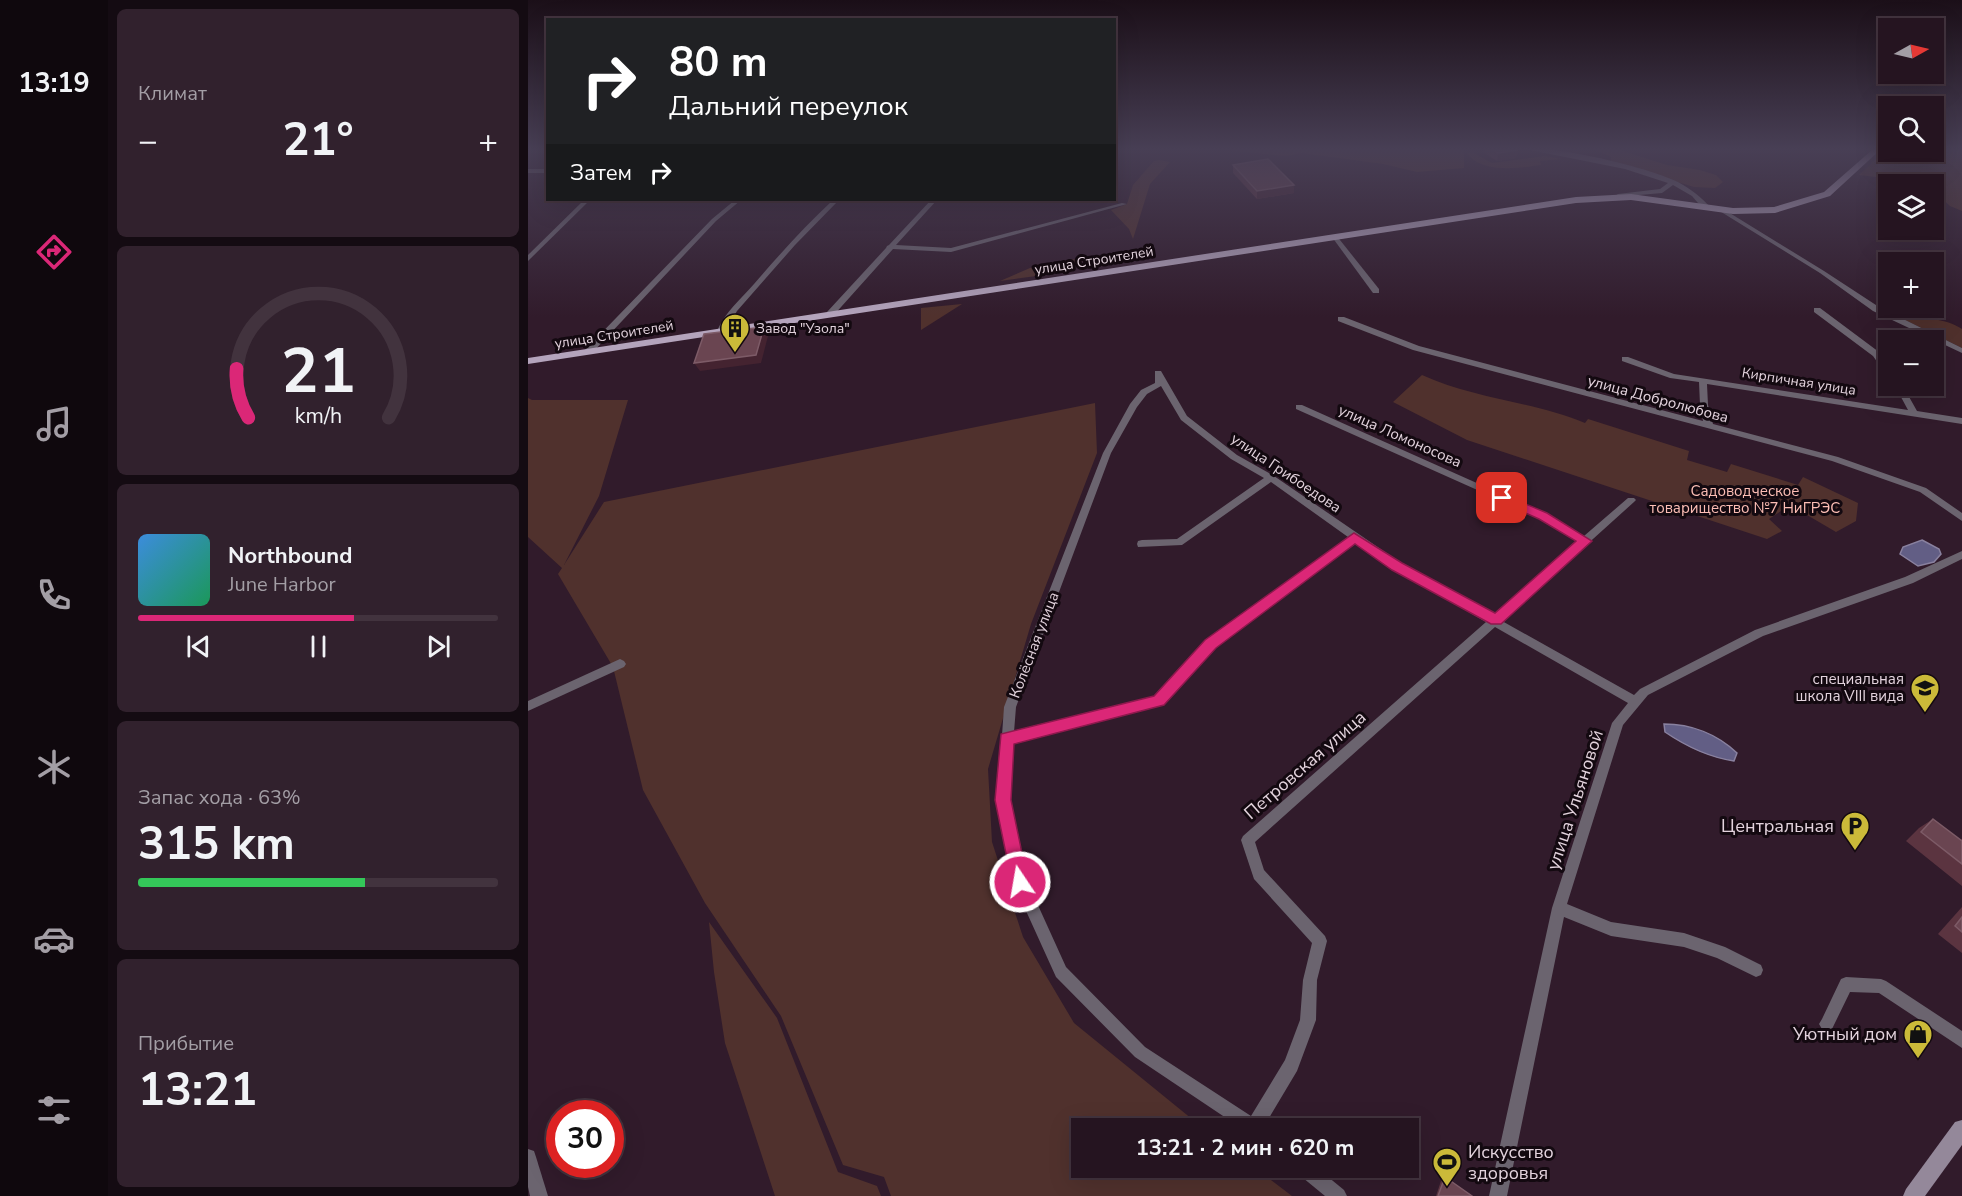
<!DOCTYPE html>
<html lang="ru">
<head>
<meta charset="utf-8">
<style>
  body { margin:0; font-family:"Nunito Sans",sans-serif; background:#31212d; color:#f1f3f6; height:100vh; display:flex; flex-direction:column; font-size:22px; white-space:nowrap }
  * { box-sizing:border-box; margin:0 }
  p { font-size:20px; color:#a39ea5 }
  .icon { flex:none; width:33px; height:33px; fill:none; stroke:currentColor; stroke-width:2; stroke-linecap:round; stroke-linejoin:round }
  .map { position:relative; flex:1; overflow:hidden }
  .drawer { display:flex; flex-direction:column; gap:9px; padding:9px; background:#140b12; width:420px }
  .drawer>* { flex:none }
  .guide { position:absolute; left:18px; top:18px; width:570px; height:183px; border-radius:0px; box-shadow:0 6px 24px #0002,0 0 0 2px #42333e; background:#202124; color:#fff; overflow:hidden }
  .needle { width:39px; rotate:82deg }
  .tools { position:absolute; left:1350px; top:18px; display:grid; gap:12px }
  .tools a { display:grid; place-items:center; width:66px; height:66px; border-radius:0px; background:#251420; box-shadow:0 6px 24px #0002,0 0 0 2px #42333e; font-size:30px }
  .speed { position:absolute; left:18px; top:1100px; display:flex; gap:12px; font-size:30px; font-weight:700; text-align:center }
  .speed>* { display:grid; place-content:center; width:78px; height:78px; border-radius:50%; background:#251420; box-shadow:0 6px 24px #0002,0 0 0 2px #42333e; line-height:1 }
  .speed .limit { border:9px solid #d22; background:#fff; color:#111 }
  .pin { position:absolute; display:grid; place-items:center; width:51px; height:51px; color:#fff; margin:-26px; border-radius:12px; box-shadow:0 3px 9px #0006 }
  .me { position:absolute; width:66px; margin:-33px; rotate:348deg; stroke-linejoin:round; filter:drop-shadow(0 0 4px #0008) }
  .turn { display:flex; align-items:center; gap:21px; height:126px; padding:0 24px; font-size:27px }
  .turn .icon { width:78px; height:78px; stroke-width:2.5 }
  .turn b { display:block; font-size:42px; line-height:51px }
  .then { display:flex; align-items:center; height:57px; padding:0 24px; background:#0003; gap:12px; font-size:22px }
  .big { font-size:45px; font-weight:700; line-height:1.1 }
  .drawer .card { flex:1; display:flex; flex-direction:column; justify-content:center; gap:9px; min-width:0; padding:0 21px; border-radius:9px; background:#31212d }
  .drawer .dial { align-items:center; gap:0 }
  .dial svg { height:156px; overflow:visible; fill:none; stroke:#42333e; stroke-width:7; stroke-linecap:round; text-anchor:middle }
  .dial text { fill:#f1f3f6; stroke:none }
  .song { display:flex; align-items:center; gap:18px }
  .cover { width:72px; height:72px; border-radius:9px; background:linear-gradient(135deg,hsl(210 70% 55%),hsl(150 70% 35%)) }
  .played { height:6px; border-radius:3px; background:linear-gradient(90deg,#db2777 60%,#42333e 60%) }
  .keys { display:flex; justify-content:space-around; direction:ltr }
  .heat { display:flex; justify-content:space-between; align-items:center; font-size:33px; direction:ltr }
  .charge { height:9px; border-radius:4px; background:linear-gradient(90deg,#34c759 63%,#42333e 0) }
  .trip { position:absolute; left:543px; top:1118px; width:348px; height:60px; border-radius:0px; background:#251420; box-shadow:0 6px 24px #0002,0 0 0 2px #42333e; font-weight:700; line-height:60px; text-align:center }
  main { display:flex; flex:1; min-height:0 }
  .tab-bar { display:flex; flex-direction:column; width:108px; justify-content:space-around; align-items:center; background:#0f080d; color:#a39ea5 }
  .tab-bar .icon { width:42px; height:42px }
  .tab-bar .selected { color:#db2777 }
  .tab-bar b { font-size:27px; color:#f1f3f6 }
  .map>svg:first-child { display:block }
  .green { fill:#50312d }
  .water { fill:#625e85; stroke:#89819f; stroke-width:1.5 }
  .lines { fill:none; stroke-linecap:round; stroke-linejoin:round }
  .minor { fill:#6b646f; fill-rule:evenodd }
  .tertiary { fill:#6b646f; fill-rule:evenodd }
  .secondary { fill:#94889a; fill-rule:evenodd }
  .primary { fill:#b4a4bc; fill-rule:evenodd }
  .wall { fill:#5b3440 }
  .shaded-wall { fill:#442330 }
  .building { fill:#6a4551; stroke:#7d5b67; stroke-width:1.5 }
  .route { fill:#db2777; stroke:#8e194d; stroke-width:1.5 }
  .labels { text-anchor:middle; stroke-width:6; stroke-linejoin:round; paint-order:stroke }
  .far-street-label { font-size:14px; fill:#e3d3dd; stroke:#130910 }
  .far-poi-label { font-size:14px; fill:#e3d3dd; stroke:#130910; text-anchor:start }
  .street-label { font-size:15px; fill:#e3d3dd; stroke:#130910 }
  .park-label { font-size:15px; fill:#fdbeb5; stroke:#130910 }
  .poi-label { font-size:15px; fill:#e3d3dd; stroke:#130910; text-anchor:end }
  .near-street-label { font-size:18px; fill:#e3d3dd; stroke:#130910 }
  .near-poi-label { font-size:18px; fill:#e3d3dd; stroke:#130910; text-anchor:end }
</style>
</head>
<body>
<main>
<nav class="tab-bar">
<b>13:19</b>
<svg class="icon selected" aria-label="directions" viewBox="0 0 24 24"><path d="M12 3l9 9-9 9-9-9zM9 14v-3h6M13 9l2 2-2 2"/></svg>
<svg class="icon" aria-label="music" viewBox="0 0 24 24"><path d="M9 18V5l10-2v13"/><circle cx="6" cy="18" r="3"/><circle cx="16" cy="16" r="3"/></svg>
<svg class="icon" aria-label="phone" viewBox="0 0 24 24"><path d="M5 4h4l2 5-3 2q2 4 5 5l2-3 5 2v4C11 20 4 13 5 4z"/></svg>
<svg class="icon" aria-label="climate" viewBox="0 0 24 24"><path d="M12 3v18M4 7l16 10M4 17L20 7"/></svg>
<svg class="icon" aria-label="car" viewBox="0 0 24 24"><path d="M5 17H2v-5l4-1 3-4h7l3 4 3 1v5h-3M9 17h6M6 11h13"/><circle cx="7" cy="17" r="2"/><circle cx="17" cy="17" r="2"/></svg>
<svg class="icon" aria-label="filters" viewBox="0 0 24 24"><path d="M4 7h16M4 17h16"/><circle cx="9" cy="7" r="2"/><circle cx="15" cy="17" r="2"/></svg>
</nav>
<section class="drawer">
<div class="card"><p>Климат</p>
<div class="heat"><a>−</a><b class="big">21°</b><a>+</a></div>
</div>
<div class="card dial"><svg viewBox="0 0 100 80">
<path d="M14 69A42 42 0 1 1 86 69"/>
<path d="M14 69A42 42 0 0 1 8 44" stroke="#db2777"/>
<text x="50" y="56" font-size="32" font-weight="700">21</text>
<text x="50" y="72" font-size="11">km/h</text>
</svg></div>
<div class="card">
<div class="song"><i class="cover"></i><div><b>Northbound</b><p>June Harbor</p></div></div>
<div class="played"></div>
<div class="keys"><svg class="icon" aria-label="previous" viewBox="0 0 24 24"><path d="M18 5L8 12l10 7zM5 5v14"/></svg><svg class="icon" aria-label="pause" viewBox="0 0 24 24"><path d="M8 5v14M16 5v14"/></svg><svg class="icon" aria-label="next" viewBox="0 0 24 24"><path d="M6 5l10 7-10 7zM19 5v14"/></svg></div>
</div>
<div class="card"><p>Запас хода · 63%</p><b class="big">315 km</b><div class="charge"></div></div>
<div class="card"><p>Прибытие</p><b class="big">13:21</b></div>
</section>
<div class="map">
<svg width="1434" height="1196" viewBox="0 0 1434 1196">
  <rect width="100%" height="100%" fill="#311b2b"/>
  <g class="green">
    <path d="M699,150H936V168L889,172L855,164L774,153L757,156Z"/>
    <path d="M1068,150H1092L1139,165L1172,170L1188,175L1195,182L1187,188L1166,187L1083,162V157Z"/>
    <path d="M1358,150H1434V211L1422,206L1406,191V184L1331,175Z"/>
    <path d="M944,152L964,163L1017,156L1034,159L1012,161L1013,165C992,168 953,174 939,153Z"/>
    <path d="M631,160L642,162L622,184L605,239L601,229L583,210L599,204L605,185L626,161Z"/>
    <path d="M580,254H597L600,261L561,268L558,261L545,263V271L472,281L509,265Z"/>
    <path d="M434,304L393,330V308Z"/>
    <path d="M1380,312C1398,321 1416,317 1434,329V348L1369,316Z"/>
    <path d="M894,375C946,399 1004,401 1057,423L1060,419L1161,451L1159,460L1199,472L1203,464L1270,485L1275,477L1330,503L1328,521L1308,532L1262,505L1241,519L1254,531L1239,539L939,440L865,402Z"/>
    <path d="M0,398L4,400H100L71,496L36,565L76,502L567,403L569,453L503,624L460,769L464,842L495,937L546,1023L675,1128H554V1167H726L764,1196H363L356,1177L315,1165L253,1016L177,903L115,790L85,667L30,574L34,568L0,537Z"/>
    <path d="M181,922L249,1018L310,1172L349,1186L353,1196H247L197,1043L186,972Z"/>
  </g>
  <g class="water">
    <path d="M1394,540L1411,549L1413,554L1406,562L1390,566L1372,554L1375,547Z"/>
    <path d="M1136,724C1163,724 1189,734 1209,753L1206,761C1180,757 1159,747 1137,732Z"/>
  </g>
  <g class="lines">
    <g class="minor">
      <rect x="0" y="169" width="20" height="4"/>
      <path d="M56,200H62L0,261V255Z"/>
      <path d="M207,200H213L188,221L63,354H57V350L184,219Z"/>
      <path d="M305,200H311L267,245L209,311L196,333H190L189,331C197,312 213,299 226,284C251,255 277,226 305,200Z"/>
      <path d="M403,200H409L368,245L423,248L594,203L599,204L423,252L365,249L305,316H299V312L358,248L359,246L361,245Z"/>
      <path d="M1192,207L1296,271L1351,307L1434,348V353L1345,311L1292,273L1190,210V208Z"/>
      <path d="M804,235H808L851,289V293H845L804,237Z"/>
      <path d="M1286,308H1292L1351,352L1360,366V373H1357L1345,356L1286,312Z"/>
      <path d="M810,317H816L891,346L1175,421L1172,405L1171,382L1142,378L1094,361V357H1100L1146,374L1380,410L1367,386H1375L1389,411L1434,418V424L1179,384L1180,405L1185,424L1310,457L1398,488L1434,513V521L1392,492L1304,461L885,350L810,321Z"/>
      <path d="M627,371H633L659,416L709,455L746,476L873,563L965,616L1050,541L1012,518L768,409V405H774L1018,514L1056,536L1100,498H1106L1108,500L1106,502L974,621L1106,695L1112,689L1227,630L1377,577L1434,551V559L1385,583L1235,636L1120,695L1095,725L1039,904L1083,922L1156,933L1197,947L1233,965L1235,970L1233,975L1228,977L1189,958L1156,947L1083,936L1036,917L979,1196H961L1024,908L1084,723L1100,703L967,627L727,842L736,870L797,936L799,941L789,980L788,1020L769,1071L735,1128H713L607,1057L528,977L485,882L469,800L473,742L472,739L474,735L476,707L575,453L602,404L613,390L627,383ZM633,386L653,420L703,459L736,478L649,539L614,540L610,541L609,544L610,547L654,545L743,482L820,537L679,641L627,697L486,732L488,707L583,453L609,407L619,394ZM827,541L865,569L958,622L715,836L713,840L726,879L784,943L775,980L772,1020L757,1060L723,1116L617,1047L538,967L499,881L481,800L485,742L635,704L687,647Z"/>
      <path d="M92,659L96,661L98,664L96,667L0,711V701Z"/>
      <path d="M1318,977L1353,979L1358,981L1434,1031V1048L1351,993L1322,992L1304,1029L1299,1032L1294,1029L1291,1024L1294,1019L1313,979Z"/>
      <path d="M0,1149L6,1151L8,1157L20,1196H2L0,1187Z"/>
      <path d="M767,1167H788L816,1190L819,1196H797L769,1173Z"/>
    </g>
    <path class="tertiary" d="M1002,150C1033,146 1121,168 1150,182C1163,189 1173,197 1183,208L1176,210L1164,196L1145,185L1134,193L1088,197L1087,196L1090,194L1132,189L1140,183L1097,169Z"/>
    <path class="secondary" d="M1434,1120V1145L1397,1196H1375L1378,1189L1427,1122Z"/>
    <path class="primary" d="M1344,150H1352L1302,196L1247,213L1205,214L1103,200L1048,203L0,364V358L1048,197L1103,194L1205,208L1246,207L1296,192Z"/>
  </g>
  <g class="wall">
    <path d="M956,150H990L988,158L969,161L955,152Z"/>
    <path d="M705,165L766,185V193L729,199L705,173Z"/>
    <path d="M1405,819L1432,840L1434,839V886L1378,841L1391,828Z"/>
    <path d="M1434,907V953L1410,934Z"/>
    <path d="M917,1177L944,1196H908L914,1178Z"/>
  </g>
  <g class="shaded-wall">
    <path d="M990,150L988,158L969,161L970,153Z"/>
    <path d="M766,185V193L729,199V191Z"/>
    <path d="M236,327L240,336L233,363L172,371L166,363Z"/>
  </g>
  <g class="building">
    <path d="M965,150H990L970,153Z"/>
    <path d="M740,159L766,185L729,191L705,165Z"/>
    <path d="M236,327L228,355L166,363L176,334Z"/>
    <path d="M1405,819L1434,841V864L1393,832Z"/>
    <path d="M1434,917V932L1427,926Z"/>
    <path d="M917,1177L944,1196H910Z"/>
  </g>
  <linearGradient id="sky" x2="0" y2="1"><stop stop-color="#1b0f18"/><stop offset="0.47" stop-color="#483f55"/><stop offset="1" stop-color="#483f55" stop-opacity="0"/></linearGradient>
  <rect width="1434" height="317" fill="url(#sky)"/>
  <path class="route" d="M974,494L1019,513L1064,541L973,624H963L864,570L827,544L688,648L636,705L486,744L483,800L500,882L498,888L492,891L485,888L467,800L473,734L626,696L677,640L826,533L874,563L967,613L1048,541L1011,519L970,501L968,498Z"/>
  <defs>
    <g id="building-pin" transform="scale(1.5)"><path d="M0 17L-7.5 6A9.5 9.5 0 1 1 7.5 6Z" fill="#cbba39" stroke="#130910"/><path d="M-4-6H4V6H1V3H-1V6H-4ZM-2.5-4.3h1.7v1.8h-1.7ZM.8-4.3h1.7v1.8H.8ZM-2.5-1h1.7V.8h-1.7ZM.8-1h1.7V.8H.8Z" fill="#111"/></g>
    <g id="school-pin" transform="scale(1.5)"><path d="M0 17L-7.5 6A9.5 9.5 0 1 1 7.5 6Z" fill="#cbba39" stroke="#130910"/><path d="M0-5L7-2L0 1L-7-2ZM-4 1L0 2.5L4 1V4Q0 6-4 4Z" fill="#111"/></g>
    <g id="parking-pin" transform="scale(1.5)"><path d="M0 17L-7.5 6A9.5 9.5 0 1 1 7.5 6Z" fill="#cbba39" stroke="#130910"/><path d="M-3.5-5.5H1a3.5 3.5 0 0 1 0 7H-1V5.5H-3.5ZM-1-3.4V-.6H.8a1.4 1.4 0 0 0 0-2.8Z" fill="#111"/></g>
    <g id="shop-pin" transform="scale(1.5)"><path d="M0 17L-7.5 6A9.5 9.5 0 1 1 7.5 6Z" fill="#cbba39" stroke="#130910"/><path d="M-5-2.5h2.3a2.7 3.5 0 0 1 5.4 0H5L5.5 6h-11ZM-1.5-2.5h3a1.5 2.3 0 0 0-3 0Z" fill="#111"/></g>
    <g id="stadium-pin" transform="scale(1.5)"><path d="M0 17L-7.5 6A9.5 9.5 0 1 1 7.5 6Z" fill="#cbba39" stroke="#130910"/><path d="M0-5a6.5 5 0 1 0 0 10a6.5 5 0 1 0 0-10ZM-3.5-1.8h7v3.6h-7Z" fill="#111"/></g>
  </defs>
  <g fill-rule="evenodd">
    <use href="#building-pin" x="207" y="328"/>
    <use href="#school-pin" x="1397" y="688"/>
    <use href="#parking-pin" x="1327" y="826"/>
    <use href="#shop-pin" x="1390" y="1034"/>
    <use href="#stadium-pin" x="919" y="1162"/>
  </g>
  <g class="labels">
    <g class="far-street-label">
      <text transform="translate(566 260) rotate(-9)" y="5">улица Строителей</text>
      <text transform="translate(86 334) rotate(-9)" y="5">улица Строителей</text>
      <text transform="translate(1271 381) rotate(9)" y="5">Кирпичная улица</text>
    </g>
    <g class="far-poi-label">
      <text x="228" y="333">Завод "Узола"</text>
    </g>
    <g class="street-label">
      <text transform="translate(1130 399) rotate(15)" y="5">улица Добролюбова</text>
      <text transform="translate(872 436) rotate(24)" y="5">улица Ломоносова</text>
      <text transform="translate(758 473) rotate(34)" y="5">улица Грибоедова</text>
      <text transform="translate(506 645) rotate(-69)" y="5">Колёсная улица</text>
    </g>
    <g class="park-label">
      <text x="1217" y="496">Садоводческое<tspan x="1217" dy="17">товарищество №7 НиГРЭС</tspan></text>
    </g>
    <g class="poi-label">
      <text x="1376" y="684">специальная<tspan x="1376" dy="17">школа VIII вида</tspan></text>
    </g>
    <g class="near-street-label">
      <text transform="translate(777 765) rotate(-41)" y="6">Петровская улица</text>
      <text transform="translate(1047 800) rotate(-72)" y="6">улица Ульяновой</text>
    </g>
    <g class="near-poi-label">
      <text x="1306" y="832">Центральная</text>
      <text x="1369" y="1040">Уютный дом</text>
      <text x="940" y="1158" text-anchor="start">Искусство<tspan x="940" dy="21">здоровья</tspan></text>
    </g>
  </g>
</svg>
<div class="tools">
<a><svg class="needle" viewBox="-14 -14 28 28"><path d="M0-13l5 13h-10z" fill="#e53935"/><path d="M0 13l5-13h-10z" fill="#a39ea5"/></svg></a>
<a><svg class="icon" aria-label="search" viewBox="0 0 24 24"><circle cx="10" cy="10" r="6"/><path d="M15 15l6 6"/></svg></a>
<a><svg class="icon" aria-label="layers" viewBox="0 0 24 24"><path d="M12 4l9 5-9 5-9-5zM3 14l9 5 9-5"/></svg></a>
<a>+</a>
<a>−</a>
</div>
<div class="speed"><div class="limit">30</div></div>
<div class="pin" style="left:974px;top:498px;background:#d93025"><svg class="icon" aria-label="arrive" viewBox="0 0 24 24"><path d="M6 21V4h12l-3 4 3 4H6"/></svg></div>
<svg class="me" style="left:492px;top:882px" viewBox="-20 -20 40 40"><circle r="17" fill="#db2777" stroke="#fff" stroke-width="3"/><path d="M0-11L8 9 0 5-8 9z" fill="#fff"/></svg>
<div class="trip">13:21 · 2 мин · 620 m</div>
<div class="guide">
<div class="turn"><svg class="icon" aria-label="right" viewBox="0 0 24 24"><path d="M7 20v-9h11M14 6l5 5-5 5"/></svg><div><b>80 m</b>Дальний переулок</div></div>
<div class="then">Затем<svg class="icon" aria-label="right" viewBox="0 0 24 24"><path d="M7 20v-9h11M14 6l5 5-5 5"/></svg></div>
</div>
</div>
</main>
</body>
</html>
